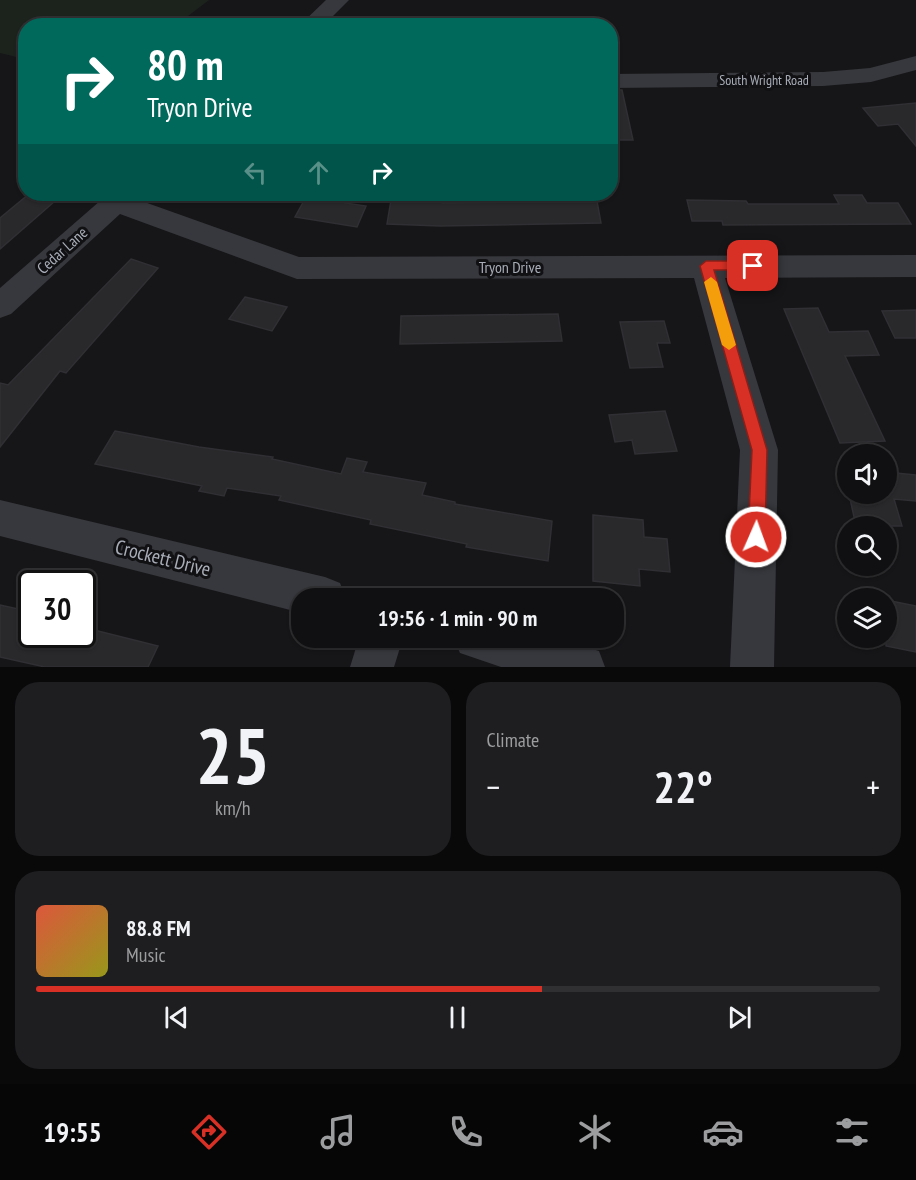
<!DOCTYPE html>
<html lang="en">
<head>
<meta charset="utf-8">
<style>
  body { margin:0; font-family:"PT Sans Narrow",sans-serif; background:#1e1e20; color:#f1f3f6; height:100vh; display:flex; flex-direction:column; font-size:22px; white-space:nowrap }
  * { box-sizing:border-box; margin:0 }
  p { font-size:20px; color:#9c9d9f }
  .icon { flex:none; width:33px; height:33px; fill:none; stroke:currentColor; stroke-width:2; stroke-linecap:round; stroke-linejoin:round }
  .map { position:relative; height:667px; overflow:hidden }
  .sheet { display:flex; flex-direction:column; gap:15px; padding:15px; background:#09090a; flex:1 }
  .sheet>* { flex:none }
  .hud { position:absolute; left:18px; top:18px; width:600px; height:183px; border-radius:24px; box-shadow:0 2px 4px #0004,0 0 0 2px #303032; background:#00695c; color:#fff; overflow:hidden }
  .tools { position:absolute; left:837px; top:444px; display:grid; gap:12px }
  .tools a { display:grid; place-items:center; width:60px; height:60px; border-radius:50%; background:#101012; box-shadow:0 2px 4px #0004,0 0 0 2px #303032; font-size:30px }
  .speed { position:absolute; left:18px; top:570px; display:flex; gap:12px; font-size:30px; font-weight:700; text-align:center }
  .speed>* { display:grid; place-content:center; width:78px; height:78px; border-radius:50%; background:#101012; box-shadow:0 2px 4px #0004,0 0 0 2px #303032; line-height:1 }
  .speed .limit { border:3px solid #111; border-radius:9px; background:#fff; color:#111 }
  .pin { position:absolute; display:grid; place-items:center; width:51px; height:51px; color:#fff; margin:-26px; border-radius:12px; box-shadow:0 3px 9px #0006 }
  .me { position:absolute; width:66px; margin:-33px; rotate:2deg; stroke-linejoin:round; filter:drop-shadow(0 0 4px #0008) }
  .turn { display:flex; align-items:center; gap:21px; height:126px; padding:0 30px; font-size:27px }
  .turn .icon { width:78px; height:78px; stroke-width:2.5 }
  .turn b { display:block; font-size:42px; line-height:51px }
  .lanes { display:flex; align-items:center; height:57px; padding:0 30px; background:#0003; justify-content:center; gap:30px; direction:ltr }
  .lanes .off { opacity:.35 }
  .big { font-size:45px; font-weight:800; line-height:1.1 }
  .sheet .card { flex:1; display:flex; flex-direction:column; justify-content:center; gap:9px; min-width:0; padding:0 21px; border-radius:24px; background:#1e1e20 }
  .sheet .dial { align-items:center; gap:0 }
  .dial b { font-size:78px; line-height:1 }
  .song { display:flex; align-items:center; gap:18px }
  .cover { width:72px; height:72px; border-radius:9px; background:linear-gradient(135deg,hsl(10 70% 55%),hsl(60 70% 35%)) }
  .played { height:6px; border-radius:3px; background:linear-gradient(90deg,#d93025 60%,#303032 60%) }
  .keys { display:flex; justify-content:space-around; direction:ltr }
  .heat { display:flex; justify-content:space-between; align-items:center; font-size:33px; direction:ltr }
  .sheet .tiles { flex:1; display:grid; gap:15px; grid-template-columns:1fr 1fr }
  .card:last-child { grid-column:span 2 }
  .trip { position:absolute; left:291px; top:588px; width:333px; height:60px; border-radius:24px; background:#101012; box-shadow:0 2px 4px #0004,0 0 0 2px #303032; font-weight:800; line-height:60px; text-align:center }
  .menu { display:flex; height:96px; justify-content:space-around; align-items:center; background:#060607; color:#9c9d9f }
  .menu .icon { width:42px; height:42px }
  .menu .selected { color:#d93025 }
  .menu b { font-size:27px; color:#f1f3f6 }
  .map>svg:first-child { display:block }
  .green { fill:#1c231d }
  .building { fill:#29292c; stroke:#303034; stroke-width:1.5 }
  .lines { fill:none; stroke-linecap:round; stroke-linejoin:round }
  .minor { fill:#37383d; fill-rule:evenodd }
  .route { fill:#d93025; stroke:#8d1f18; stroke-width:1.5 }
  .slow { fill:#f59e0b }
  .labels { text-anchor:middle; stroke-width:6; stroke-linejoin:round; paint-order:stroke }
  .far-street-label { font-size:14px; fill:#a8adb8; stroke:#111113 }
  .street-label { font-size:16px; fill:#a8adb8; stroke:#111113 }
  .near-street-label { font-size:20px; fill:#a8adb8; stroke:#111113 }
</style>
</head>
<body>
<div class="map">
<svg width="916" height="667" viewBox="0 0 916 667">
  <rect width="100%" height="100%" fill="#161618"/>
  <path class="green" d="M0,0H209L176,25L26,26L25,59L0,53Z"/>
  <g class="building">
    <path d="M610,90H622L633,140H612Z"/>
    <path d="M916,103V146L898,124L878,126L863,108Z"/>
    <path d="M29,194H63L0,249V218Z"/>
    <path d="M392,194H433L432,200L443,203L597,201L601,223L440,226L387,224Z"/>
    <path d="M834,195H862L867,203H898L911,224L723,225L722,221H692L687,200L746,201L748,204H839Z"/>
    <path d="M306,197L366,206L357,227L295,217Z"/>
    <path d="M131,259L158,268L66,373L60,371L0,447V383L8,385Z"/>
    <path d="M245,297L287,307L272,331L229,319Z"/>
    <path d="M818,308L829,332L868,331L879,355L845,356L885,441L840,443L784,309Z"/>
    <path d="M916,310V338H895L882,311Z"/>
    <path d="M558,314L562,341L400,344L401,316Z"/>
    <path d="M664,321L670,343H657L663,367L630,368L620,322Z"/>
    <path d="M665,411L677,451L635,454L632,440L615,442L609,415Z"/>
    <path d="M115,431L199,447L273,457L272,459L341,474L347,458L367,462L363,472L426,483L422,495L455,502V504L552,521L548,561L466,547L467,544L370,524L371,520L279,500L281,496L227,488L224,496L199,491L202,486L95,464Z"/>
    <path d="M886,472L916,475V501L894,499L902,526H856L849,494H886Z"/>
    <path d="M593,515L643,520L644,537L667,539L670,572L639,569L640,586L593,581Z"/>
    <path d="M886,600L916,606V652L886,646Z"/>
    <path d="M0,605L32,612V634H82V627L158,646L148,667H45L0,657Z"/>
  </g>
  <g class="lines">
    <g class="minor">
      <path d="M326,0H349L323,26H299Z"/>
      <path d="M916,56V70L871,82L823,86L610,88V74L823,72L870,68Z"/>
      <path d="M108,194H139L136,199L299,257L916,255V277L725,278L778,450L774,667H730L740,450L694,278L297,279L120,214L11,314L0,318V288Z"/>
      <path d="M0,500L325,577L340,583L346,598H302V613L0,536Z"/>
      <path d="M359,638H403L394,667H350Z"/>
      <path d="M453,638H556L599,651L605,667H501L460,653Z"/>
    </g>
  </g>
  <path class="route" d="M706,261H753L759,266L753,270H714L767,450L765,537L762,542L756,545L750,542L748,537L752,450L700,266Z"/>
  <path class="slow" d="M711,277L717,282L736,345L729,350L722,345L704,282Z"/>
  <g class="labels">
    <g class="far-street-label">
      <text x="764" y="85">South Wright Road</text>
    </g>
    <g class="street-label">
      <text transform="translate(62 250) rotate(-42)" y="6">Cedar Lane</text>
      <text x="510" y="273">Tryon Drive</text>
    </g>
    <g class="near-street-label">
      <text transform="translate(163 558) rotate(14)" y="7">Crockett Drive</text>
    </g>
  </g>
</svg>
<div class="tools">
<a><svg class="icon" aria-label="sound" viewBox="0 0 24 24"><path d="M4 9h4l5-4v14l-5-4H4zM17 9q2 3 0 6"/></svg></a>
<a><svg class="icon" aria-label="search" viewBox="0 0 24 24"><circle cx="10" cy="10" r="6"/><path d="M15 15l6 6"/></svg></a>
<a><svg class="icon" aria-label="layers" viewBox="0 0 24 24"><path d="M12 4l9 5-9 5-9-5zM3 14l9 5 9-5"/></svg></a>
</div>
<div class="speed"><div class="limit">30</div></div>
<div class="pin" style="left:753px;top:266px;background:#d93025"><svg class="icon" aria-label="arrive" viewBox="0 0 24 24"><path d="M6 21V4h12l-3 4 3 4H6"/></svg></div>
<svg class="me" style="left:756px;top:537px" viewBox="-20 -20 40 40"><circle r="17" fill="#d93025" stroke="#fff" stroke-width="3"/><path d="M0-11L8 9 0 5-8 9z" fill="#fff"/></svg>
<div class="trip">19:56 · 1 min · 90 m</div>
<div class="hud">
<div class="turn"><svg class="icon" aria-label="right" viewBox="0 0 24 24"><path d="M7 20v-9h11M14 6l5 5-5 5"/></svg><div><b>80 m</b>Tryon Drive</div></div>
<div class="lanes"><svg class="icon off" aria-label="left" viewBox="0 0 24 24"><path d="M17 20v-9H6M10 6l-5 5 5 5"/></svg><svg class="icon off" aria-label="ahead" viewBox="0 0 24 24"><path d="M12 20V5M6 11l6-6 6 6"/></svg><svg class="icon" aria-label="right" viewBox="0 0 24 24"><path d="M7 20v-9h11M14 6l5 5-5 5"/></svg></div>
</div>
</div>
<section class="sheet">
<div class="tiles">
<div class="card dial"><b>25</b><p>km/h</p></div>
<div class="card"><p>Climate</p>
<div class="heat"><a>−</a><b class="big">22°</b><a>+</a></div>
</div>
<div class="card">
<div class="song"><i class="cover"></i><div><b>88.8 FM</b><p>Music</p></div></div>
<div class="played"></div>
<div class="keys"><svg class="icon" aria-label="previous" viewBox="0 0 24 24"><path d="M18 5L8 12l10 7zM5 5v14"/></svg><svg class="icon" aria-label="pause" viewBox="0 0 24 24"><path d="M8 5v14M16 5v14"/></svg><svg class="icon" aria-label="next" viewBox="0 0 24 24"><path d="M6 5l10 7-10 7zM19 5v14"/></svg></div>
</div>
</div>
</section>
<nav class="menu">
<b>19:55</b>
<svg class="icon selected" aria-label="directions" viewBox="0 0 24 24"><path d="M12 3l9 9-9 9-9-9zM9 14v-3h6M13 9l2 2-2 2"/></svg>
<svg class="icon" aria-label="music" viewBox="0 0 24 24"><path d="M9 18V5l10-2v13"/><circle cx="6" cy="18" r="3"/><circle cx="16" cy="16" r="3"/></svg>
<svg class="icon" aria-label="phone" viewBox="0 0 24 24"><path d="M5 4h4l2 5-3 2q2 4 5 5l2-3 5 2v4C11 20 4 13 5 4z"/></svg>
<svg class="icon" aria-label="climate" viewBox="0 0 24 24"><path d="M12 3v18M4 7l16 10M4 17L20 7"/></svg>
<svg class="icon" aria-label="car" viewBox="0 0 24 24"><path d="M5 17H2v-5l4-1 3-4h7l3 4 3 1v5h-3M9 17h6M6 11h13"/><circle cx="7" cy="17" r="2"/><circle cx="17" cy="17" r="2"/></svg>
<svg class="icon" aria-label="filters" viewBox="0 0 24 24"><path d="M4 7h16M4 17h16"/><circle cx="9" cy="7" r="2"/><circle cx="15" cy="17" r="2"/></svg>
</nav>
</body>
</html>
